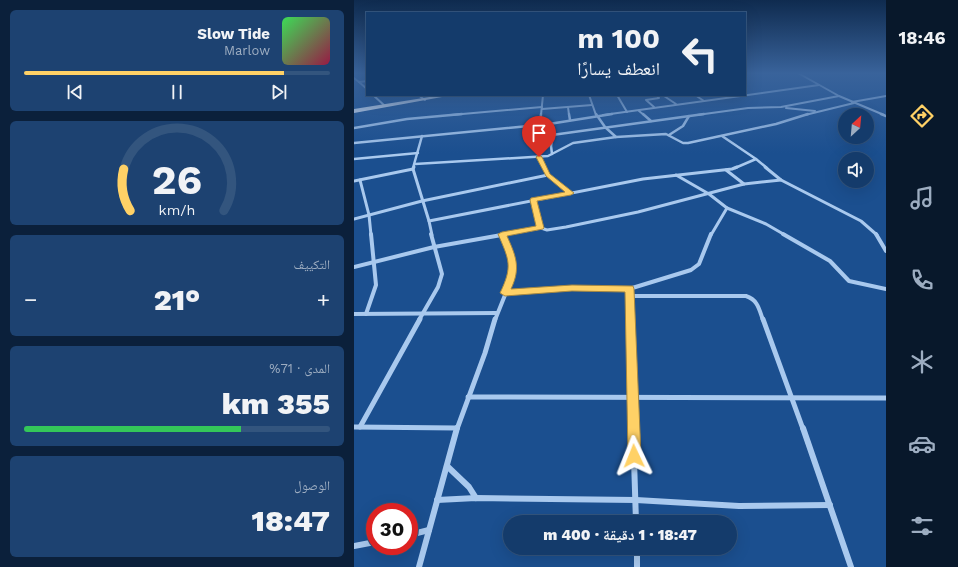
<!DOCTYPE html>
<html lang="ar">
<head>
<meta charset="utf-8">
<style>
  body { margin:0; font-family:"Work Sans","Noto Naskh Arabic",sans-serif; background:#1d4271; color:#f1f3f6; direction:rtl; height:100vh; display:flex; flex-direction:column; font-size:15px; white-space:nowrap }
  * { box-sizing:border-box; margin:0 }
  p { font-size:13px; color:#9dadc1 }
  .icon { flex:none; width:22px; height:22px; fill:none; stroke:currentColor; stroke-width:2; stroke-linecap:round; stroke-linejoin:round }
  .map { position:relative; flex:1; overflow:hidden; direction:ltr }
  .panel { display:flex; flex-direction:column; gap:10px; padding:10px; background:#0b203b; width:354px }
  .panel>* { flex:none }
  .top-card { position:absolute; left:12px; top:12px; width:380px; height:84px; border-radius:0px; box-shadow:0 4px 16px #0002,0 0 0 1px #33557e; direction:rtl; background:#143b6b; color:#f1f3f6; overflow:hidden }
  .needle { width:26px; rotate:26deg }
  .controls { position:absolute; left:484px; top:108px; display:grid; gap:8px }
  .controls a { display:grid; place-items:center; width:36px; height:36px; border-radius:50%; background:#143b6b; box-shadow:0 4px 16px #0002,0 0 0 1px #33557e; font-size:20px }
  .speed { position:absolute; left:12px; top:503px; display:flex; gap:8px; font-size:20px; font-weight:700; text-align:center }
  .speed>* { display:grid; place-content:center; width:52px; height:52px; border-radius:50%; background:#143b6b; box-shadow:0 4px 16px #0002,0 0 0 1px #33557e; line-height:1 }
  .speed .limit { border:6px solid #d22; background:#fff; color:#111 }
  .pin { position:absolute; display:grid; place-items:center; width:34px; height:34px; color:#fff; margin:-41px -17px; border-radius:50% 50% 50% 0; rotate:-45deg; box-shadow:0 0 4px #0007 }
  .pin .icon { rotate:45deg }
  .me { position:absolute; width:44px; margin:-22px; rotate:358deg; stroke-linejoin:round; filter:drop-shadow(0 0 3px #0008) }
  .turn { display:flex; align-items:center; gap:14px; height:84px; padding:0 20px; font-size:18px }
  .turn .icon { width:52px; height:52px; stroke-width:2.5 }
  .turn b { display:block; font-size:28px; line-height:34px }
  .big { font-size:30px; font-weight:800; line-height:1.1 }
  .panel .widget { flex:1; display:flex; flex-direction:column; justify-content:center; gap:6px; min-width:0; padding:0 14px; border-radius:6px; background:#1d4271 }
  .panel .dial { align-items:center; gap:0 }
  .dial svg { height:104px; overflow:visible; fill:none; stroke:#33557e; stroke-width:7; stroke-linecap:round; text-anchor:middle }
  .dial text { fill:#f1f3f6; stroke:none }
  .song { display:flex; align-items:center; gap:12px }
  .cover { width:48px; height:48px; border-radius:6px; background:linear-gradient(135deg,hsl(130 70% 55%),hsl(340 70% 35%)) }
  .played { height:4px; border-radius:2px; background:linear-gradient(90deg,#ffd166 85%,#33557e 85%) }
  .keys { display:flex; justify-content:space-around; direction:ltr }
  .heat { display:flex; justify-content:space-between; align-items:center; font-size:22px; direction:ltr }
  .charge { height:6px; border-radius:3px; background:linear-gradient(90deg,#34c759 71%,#33557e 0) }
  .trip { position:absolute; left:149px; top:515px; width:234px; height:40px; border-radius:20px; background:#143b6b; box-shadow:0 4px 16px #0002,0 0 0 1px #33557e; font-weight:800; line-height:40px; text-align:center; direction:rtl }
  main { display:flex; flex:1; min-height:0 }
  .dock { display:flex; flex-direction:column; width:72px; justify-content:space-around; align-items:center; background:#08182b; color:#9dadc1 }
  .dock .icon { width:28px; height:28px }
  .dock .on { color:#ffd166 }
  .dock b { font-size:18px; color:#f1f3f6 }
  .map>svg:first-child { display:block }
  .lines { fill:none; stroke-linecap:round; stroke-linejoin:round }
  .minor-far5 { stroke:#a9c9ee; stroke-width:2 }
  .minor-far4 { stroke:#a9c9ee; stroke-width:2.5 }
  .minor-far3 { stroke:#a9c9ee; stroke-width:3 }
  .minor-far2 { stroke:#a9c9ee; stroke-width:4 }
  .minor-far1 { stroke:#a9c9ee; stroke-width:5 }
  .minor { stroke:#a9c9ee; stroke-width:6 }
  .primary { fill:#f0f6ff; fill-rule:evenodd }
  .route { fill:#ffd166; stroke:#a68842 }
</style>
</head>
<body>
<main>
<nav class="dock">
<b>18:46</b>
<svg class="icon on" aria-label="directions" viewBox="0 0 24 24"><path d="M12 3l9 9-9 9-9-9zM9 14v-3h6M13 9l2 2-2 2"/></svg>
<svg class="icon" aria-label="music" viewBox="0 0 24 24"><path d="M9 18V5l10-2v13"/><circle cx="6" cy="18" r="3"/><circle cx="16" cy="16" r="3"/></svg>
<svg class="icon" aria-label="phone" viewBox="0 0 24 24"><path d="M5 4h4l2 5-3 2q2 4 5 5l2-3 5 2v4C11 20 4 13 5 4z"/></svg>
<svg class="icon" aria-label="climate" viewBox="0 0 24 24"><path d="M12 3v18M4 7l16 10M4 17L20 7"/></svg>
<svg class="icon" aria-label="car" viewBox="0 0 24 24"><path d="M5 17H2v-5l4-1 3-4h7l3 4 3 1v5h-3M9 17h6M6 11h13"/><circle cx="7" cy="17" r="2"/><circle cx="17" cy="17" r="2"/></svg>
<svg class="icon" aria-label="filters" viewBox="0 0 24 24"><path d="M4 7h16M4 17h16"/><circle cx="9" cy="7" r="2"/><circle cx="15" cy="17" r="2"/></svg>
</nav>
<div class="map">
<svg width="532" height="567" viewBox="0 0 532 567">
  <rect width="100%" height="100%" fill="#1b4f8f"/>
  <g class="lines">
    <g class="minor-far5">
      <path d="M444,73L485,96L530,115"/>
      <path d="M0,78L5,82L13,81"/>
      <path d="M5,82L13,89"/>
      <path d="M19,95L31,106"/>
      <path d="M64,95L71,100"/>
      <path d="M235,95L242,115"/>
      <path d="M263,95L273,112"/>
      <path d="M341,95L350,101"/>
      <path d="M310,96L322,104"/>
      <path d="M498,102L532,96"/>
      <path d="M214,107L215,115"/>
      <path d="M300,107L292,100L305,98L302,95"/>
      <path d="M432,108L461,111"/>
      <path d="M188,109L238,105"/>
      <path d="M285,111L290,115"/>
      <path d="M97,115L188,107"/>
      <path d="M187,115L189,95"/>
      <path d="M249,115L465,85"/>
      <path d="M343,115L394,108L427,107L485,96"/>
      <path d="M451,115L500,103"/>
    </g>
    <g class="minor-far4">
      <path d="M215,114L216,120"/>
      <path d="M242,114L251,127L262,137L312,134L329,143H334L422,124L454,114"/>
      <path d="M289,114L297,121"/>
      <path d="M527,114L532,116"/>
      <path d="M195,124L199,130L197,146L198,154"/>
      <path d="M186,125L187,114"/>
      <path d="M0,128L53,119L108,114"/>
      <path d="M198,135L350,114"/>
      <path d="M315,135L329,126L335,116"/>
      <path d="M368,136L402,159L381,168"/>
      <path d="M0,143L195,124L258,114"/>
      <path d="M185,157L190,168"/>
      <path d="M0,159L64,153"/>
      <path d="M402,159L413,168"/>
      <path d="M61,164L194,156L219,143L262,137"/>
      <path d="M59,168L68,136"/>
    </g>
    <g class="minor-far3">
      <path d="M60,167L59,169L75,221L78,235"/>
      <path d="M190,167L194,175L217,193"/>
      <path d="M411,167L427,180L507,221L523,235"/>
      <path d="M372,170L390,184"/>
      <path d="M322,175L355,194L373,208L357,235"/>
      <path d="M6,180L15,215L17,235"/>
      <path d="M0,181L59,169"/>
      <path d="M373,208L412,224L431,235"/>
      <path d="M0,219L68,201L194,175"/>
      <path d="M75,221L289,179L378,169L383,167"/>
      <path d="M187,228L193,230L212,227L284,212L390,184L427,180"/>
      <path d="M148,235L187,228L179,200"/>
    </g>
    <g class="minor-far2">
      <path d="M429,234L476,261L495,281L532,289"/>
      <path d="M522,234L532,251"/>
      <path d="M0,267L80,247L153,234"/>
      <path d="M275,289L276,320"/>
      <path d="M151,293L218,288L275,289L337,270L345,264L357,234"/>
      <path d="M276,296H392C404,300 405,309 409,320"/>
      <path d="M0,314L143,313"/>
      <path d="M12,314L22,285L17,234"/>
      <path d="M65,320L84,287L88,274L77,234"/>
      <path d="M141,320L157,280L160,268L148,234"/>
    </g>
    <g class="minor-far1">
      <path d="M276,319L279,429"/>
      <path d="M409,319L449,429"/>
      <path d="M114,397L532,398"/>
      <path d="M0,427L103,428"/>
      <path d="M6,427L66,319"/>
      <path d="M103,429L131,353L141,319"/>
    </g>
    <g class="minor">
      <path d="M279,428L282,522"/>
      <path d="M449,428L497,567"/>
      <path d="M93,466L115,487L122,498"/>
      <path d="M83,500L122,498L282,500L385,506L476,505"/>
      <path d="M55,535L75,530"/>
      <path d="M0,546L21,542"/>
      <path d="M283,548V567"/>
      <path d="M65,567L103,428"/>
    </g>
    <path class="primary" d="M88,95H99L0,113V109Z"/>
  </g>
  <linearGradient id="sky" x2="0" y2="1"><stop stop-color="#0f2b4f"/><stop offset="0.48" stop-color="#39639b"/><stop offset="1" stop-color="#39639b" stop-opacity="0"/></linearGradient>
  <rect width="532" height="153" fill="url(#sky)"/>
  <path class="route" d="M185,155L188,157L196,174L220,193L217,195L183,201L190,228L189,229L153,236C162,256 167,268 157,289L218,285L279,286L280,289L287,456L285,460L280,462L276,460L274,456L271,292L218,291L151,296L146,293C159,266 155,260 144,234L148,232L182,226L176,200L177,198L211,192L192,176L182,157Z"/>
</svg>
<div class="controls">
<a><svg class="needle" viewBox="-14 -14 28 28"><path d="M0-13l5 13h-10z" fill="#e53935"/><path d="M0 13l5-13h-10z" fill="#9dadc1"/></svg></a>
<a><svg class="icon" aria-label="sound" viewBox="0 0 24 24"><path d="M4 9h4l5-4v14l-5-4H4zM17 9q2 3 0 6"/></svg></a>
</div>
<div class="speed"><div class="limit">30</div></div>
<div class="pin" style="left:185px;top:157px;background:#d93025"><svg class="icon" aria-label="arrive" viewBox="0 0 24 24"><path d="M6 21V4h12l-3 4 3 4H6"/></svg></div>
<svg class="me" style="left:280px;top:456px" viewBox="-20 -20 40 40"><path d="M0-17L14 15 0 8-14 15z" fill="#ffd166" stroke="#fff" stroke-width="4"/></svg>
<div class="trip">18:47 · 1 دقيقة · 400 m</div>
<div class="top-card">
<div class="turn"><svg class="icon" aria-label="left" viewBox="0 0 24 24"><path d="M17 20v-9H6M10 6l-5 5 5 5"/></svg><div><b>100 m</b>انعطف يسارًا</div></div>
</div>
</div>
<section class="panel">
<div class="widget">
<div class="song"><i class="cover"></i><div><b>Slow Tide</b><p>Marlow</p></div></div>
<div class="played"></div>
<div class="keys"><svg class="icon" aria-label="previous" viewBox="0 0 24 24"><path d="M18 5L8 12l10 7zM5 5v14"/></svg><svg class="icon" aria-label="pause" viewBox="0 0 24 24"><path d="M8 5v14M16 5v14"/></svg><svg class="icon" aria-label="next" viewBox="0 0 24 24"><path d="M6 5l10 7-10 7zM19 5v14"/></svg></div>
</div>
<div class="widget dial"><svg viewBox="0 0 100 80">
<path d="M14 69A42 42 0 1 1 86 69"/>
<path d="M14 69A42 42 0 0 1 9 37" stroke="#ffd166"/>
<text x="50" y="56" font-size="32" font-weight="700">26</text>
<text x="50" y="72" font-size="11">km/h</text>
</svg></div>
<div class="widget"><p>التكييف</p>
<div class="heat"><a>−</a><b class="big">21°</b><a>+</a></div>
</div>
<div class="widget"><p>المدى · 71%</p><b class="big">355 km</b><div class="charge"></div></div>
<div class="widget"><p>الوصول</p><b class="big">18:47</b></div>
</section>
</main>
</body>
</html>
